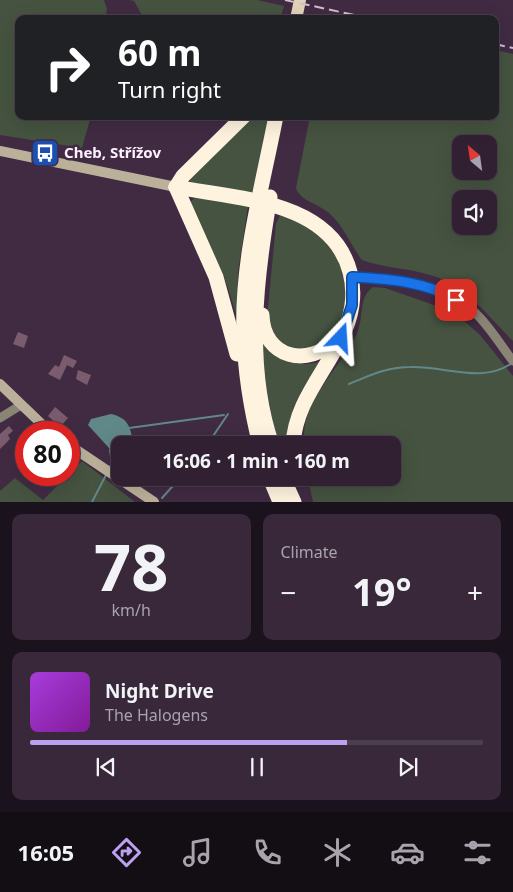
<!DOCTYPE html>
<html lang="en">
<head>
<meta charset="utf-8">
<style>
  body { margin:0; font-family:"Noto Sans",sans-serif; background:#38283a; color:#f1f3f6; height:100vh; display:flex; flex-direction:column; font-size:19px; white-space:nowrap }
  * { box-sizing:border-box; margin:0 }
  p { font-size:16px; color:#a8a3ac }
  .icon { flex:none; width:28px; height:28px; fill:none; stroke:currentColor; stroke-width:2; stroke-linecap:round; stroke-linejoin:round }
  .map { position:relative; height:502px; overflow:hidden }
  .details { display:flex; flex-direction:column; gap:12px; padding:12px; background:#1a121c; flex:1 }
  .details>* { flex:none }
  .hud { position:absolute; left:15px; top:15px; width:484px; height:105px; border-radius:10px; box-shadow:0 5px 20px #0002,0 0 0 1px #4b3e4d; background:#202124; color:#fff; overflow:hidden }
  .needle { width:32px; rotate:331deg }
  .buttons { position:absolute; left:452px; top:135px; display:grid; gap:10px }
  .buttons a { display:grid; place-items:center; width:45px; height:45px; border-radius:10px; background:#302032; box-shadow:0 5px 20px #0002,0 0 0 1px #4b3e4d; font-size:25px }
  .speed { position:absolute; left:15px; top:421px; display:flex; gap:10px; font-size:25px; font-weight:700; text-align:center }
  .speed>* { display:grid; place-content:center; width:65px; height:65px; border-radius:50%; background:#302032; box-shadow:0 5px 20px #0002,0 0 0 1px #4b3e4d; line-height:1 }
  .speed .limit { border:8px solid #d22; background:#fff; color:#111 }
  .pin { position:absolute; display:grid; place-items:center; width:42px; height:42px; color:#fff; margin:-21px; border-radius:10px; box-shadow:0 2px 8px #0006 }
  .me { position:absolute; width:55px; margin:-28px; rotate:20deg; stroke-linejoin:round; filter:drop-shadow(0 0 4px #0008) }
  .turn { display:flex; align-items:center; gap:18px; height:105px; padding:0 20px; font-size:22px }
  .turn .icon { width:65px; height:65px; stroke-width:2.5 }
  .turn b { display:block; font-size:35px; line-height:42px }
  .big { font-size:38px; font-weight:700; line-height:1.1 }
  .details .tile { flex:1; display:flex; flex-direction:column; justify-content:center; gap:8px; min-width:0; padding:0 18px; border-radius:10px; background:#38283a }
  .details .dial { align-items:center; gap:0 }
  .dial b { font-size:65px; line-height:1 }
  .song { display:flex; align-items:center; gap:15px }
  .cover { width:60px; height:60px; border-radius:8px; background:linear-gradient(135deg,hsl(280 70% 55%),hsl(290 70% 35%)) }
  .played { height:5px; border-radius:2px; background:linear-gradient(90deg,#bca0f2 70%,#4b3e4d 70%) }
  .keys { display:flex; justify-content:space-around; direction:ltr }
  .heat { display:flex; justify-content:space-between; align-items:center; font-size:28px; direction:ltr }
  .details .tiles { flex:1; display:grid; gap:12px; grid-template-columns:1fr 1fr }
  .tile:last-child { grid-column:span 2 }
  .trip { position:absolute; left:111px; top:436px; width:290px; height:50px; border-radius:10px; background:#302032; box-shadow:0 5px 20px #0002,0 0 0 1px #4b3e4d; font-weight:700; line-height:50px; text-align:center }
  .tabs { display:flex; height:80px; justify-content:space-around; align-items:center; background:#130d14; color:#a8a3ac }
  .tabs .icon { width:35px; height:35px }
  .tabs .current { color:#bca0f2 }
  .tabs b { font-size:22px; color:#f1f3f6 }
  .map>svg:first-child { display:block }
  .green { fill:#455340; fill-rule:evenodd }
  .water { fill:#618889 }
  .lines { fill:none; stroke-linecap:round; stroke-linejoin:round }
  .stream { stroke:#618889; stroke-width:2 }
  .building { fill:#7b5c6f }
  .street { stroke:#8a8475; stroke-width:9 }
  .secondary { stroke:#bbb19a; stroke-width:10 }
  .primary { stroke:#e1d3b6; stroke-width:12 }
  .highway { stroke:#fdf3de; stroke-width:15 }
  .rail { stroke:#cfc0d1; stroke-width:2; stroke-dasharray:10 5; stroke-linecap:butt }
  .route-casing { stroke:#114b97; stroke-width:12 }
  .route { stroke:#1a73e8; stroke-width:9 }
  .labels { text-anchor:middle; stroke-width:5; stroke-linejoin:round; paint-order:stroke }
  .poi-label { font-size:15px; font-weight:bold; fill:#fdf0ff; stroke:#402b43; text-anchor:start }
</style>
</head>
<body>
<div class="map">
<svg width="513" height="502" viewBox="0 0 513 502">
  <rect width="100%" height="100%" fill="#402b43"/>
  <g class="green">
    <path d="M0,0H104L107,9L105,19H19V116H91L82,148L0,135Z"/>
    <path d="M130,0H257L284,6L280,19H144L134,1Z"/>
    <path d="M495,50L513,54V341C488,316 465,285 430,275C408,268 384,268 362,260C350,245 345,227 329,213C319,204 300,201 296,188L310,116H495ZM461,144H489V171H461ZM461,199H489V226H461Z"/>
    <path d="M250,116H270L252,197L190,182L189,177Z"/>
    <path d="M196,197L248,206L238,272L237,317L224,276L191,207V201Z"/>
    <path d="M281,213L319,233L341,263L347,295L340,326L320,347L296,350L278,341L267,318L276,224Z"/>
    <path d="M373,287L385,288L454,312L480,335L513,376V502H313L308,478H392V445H305C297,403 341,369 357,333C364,319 358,297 373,287Z"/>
    <path d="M262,340C276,361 294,368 319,362C317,371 309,378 305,385C294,403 286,424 287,445H279C269,410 264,376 262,340Z"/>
    <path d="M82,461L135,502H0V491L15,478L43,500Z"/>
  </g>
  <path class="water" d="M111,414C129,418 131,428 133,445H120V460L88,425L91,419Z"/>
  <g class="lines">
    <g class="stream">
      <path d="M349,384C371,375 387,367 411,367C446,366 482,384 512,363"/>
      <path d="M129,428L224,415"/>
      <path d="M207,445L228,414"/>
      <path d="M109,469L112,463L110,450"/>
      <path d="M162,498L180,478"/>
      <path d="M92,502L106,475"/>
    </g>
  </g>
  <g class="building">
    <path d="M18,332L28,336L24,348L13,344Z"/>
    <path d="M64,355L77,361L73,368L67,365L60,380L48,374L55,365L59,367Z"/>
    <path d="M78,370L91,375L87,385L76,379Z"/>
    <path d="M55,407L68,418L60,427L48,416Z"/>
    <path d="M9,426L13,431L8,435L10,439L0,449V434Z"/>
  </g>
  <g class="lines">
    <g class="street">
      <path d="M351,277C393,280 439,282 472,310C488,323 500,345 513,361"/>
      <path d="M0,418L21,405"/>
    </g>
    <g class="secondary">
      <path d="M0,151L176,187"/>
      <path d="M0,384L50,432"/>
      <path d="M69,445L154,502"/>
    </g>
    <path class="primary" d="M296,19L300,0"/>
    <g class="highway">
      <path d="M176,187C237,199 331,200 350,272C356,294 352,318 341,338C324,374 295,403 293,445"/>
      <path d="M176,187L216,277L237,354"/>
      <path d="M176,187L183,176L244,116"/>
      <path d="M270,197C256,277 245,366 272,445"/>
      <path d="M262,315C263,358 309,369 336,339"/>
      <path d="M260,445C251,409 245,373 244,335C241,262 262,188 276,116"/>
      <path d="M270,478L280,502"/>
      <path d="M283,478L294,502"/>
    </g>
    <g class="rail">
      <path d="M285,0L373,19"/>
      <path d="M495,44L513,48"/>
    </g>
  </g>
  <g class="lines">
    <g class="route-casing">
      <path id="route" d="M341,338L352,305V277C387,279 425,281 456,300"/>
    </g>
    <use href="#route" class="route"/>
  </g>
  <defs>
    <g id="bus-square" transform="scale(1.4375)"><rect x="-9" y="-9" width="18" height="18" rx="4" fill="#1a4fb4" stroke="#402b43"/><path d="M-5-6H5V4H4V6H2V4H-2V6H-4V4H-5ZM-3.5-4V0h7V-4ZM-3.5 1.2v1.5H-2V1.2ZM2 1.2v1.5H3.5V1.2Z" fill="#fff"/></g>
  </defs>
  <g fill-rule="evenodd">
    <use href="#bus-square" x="45" y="153"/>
  </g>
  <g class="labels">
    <g class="poi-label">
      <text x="64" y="158">Cheb, Střížov</text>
    </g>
  </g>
</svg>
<div class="buttons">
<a><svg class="needle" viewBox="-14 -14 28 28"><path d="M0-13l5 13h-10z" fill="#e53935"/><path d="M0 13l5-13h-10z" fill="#a8a3ac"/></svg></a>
<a><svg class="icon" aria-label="sound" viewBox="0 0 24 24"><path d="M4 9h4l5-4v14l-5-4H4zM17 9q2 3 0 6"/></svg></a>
</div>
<div class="speed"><div class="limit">80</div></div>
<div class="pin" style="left:456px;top:300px;background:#d93025"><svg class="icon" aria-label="arrive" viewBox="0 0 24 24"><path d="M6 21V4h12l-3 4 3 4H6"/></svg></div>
<svg class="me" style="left:341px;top:338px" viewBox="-20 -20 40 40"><path d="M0-17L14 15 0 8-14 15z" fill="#1a73e8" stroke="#fff" stroke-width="4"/></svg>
<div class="trip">16:06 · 1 min · 160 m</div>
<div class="hud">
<div class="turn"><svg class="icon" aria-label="right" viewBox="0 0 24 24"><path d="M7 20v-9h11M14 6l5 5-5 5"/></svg><div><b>60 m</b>Turn right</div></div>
</div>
</div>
<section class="details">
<div class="tiles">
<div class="tile dial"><b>78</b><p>km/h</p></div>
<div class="tile"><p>Climate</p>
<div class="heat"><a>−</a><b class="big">19°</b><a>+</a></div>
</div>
<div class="tile">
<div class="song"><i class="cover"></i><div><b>Night Drive</b><p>The Halogens</p></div></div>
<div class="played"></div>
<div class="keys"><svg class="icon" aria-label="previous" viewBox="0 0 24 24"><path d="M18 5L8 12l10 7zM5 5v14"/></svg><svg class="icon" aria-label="pause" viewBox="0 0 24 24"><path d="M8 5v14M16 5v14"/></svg><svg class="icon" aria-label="next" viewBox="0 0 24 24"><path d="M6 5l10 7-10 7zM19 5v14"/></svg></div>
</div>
</div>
</section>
<nav class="tabs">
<b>16:05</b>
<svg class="icon current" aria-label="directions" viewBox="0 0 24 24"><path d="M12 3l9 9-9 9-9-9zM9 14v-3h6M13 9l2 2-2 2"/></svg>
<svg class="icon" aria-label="music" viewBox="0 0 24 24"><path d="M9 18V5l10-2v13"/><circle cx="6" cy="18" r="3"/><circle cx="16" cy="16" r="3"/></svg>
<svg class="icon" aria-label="phone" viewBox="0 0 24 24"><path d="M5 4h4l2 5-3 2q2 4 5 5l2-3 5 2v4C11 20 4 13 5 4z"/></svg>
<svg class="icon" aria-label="climate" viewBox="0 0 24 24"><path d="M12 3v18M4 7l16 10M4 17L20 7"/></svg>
<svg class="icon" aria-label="car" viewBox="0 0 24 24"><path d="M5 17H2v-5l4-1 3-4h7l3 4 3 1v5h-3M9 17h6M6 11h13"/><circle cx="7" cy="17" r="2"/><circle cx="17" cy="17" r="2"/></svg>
<svg class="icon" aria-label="filters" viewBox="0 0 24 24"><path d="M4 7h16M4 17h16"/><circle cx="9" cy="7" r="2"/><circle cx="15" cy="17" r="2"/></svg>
</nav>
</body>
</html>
